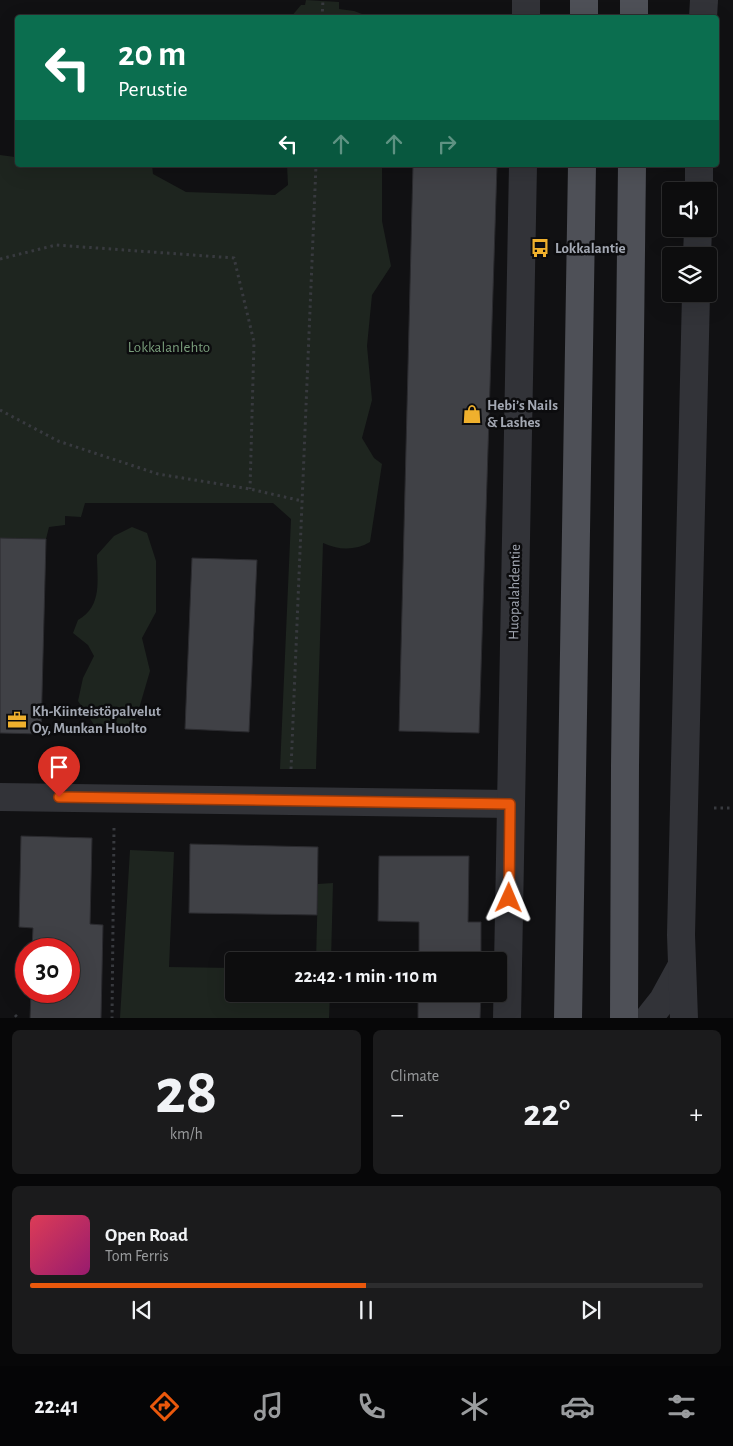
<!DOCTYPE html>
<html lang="en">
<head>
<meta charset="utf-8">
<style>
  body { margin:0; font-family:"Alegreya Sans",sans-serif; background:#1b1b1c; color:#f1f3f6; height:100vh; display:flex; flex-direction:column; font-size:19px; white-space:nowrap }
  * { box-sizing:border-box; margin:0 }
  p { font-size:16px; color:#9a9c9e }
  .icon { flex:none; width:28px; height:28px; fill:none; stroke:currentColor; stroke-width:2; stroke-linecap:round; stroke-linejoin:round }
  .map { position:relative; height:1018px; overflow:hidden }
  .drawer { display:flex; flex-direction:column; gap:12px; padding:12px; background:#070708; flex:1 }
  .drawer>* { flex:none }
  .top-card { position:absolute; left:15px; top:15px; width:704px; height:152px; border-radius:5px; box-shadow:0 5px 20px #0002,0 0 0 1px #2d2d2e; background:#0b6e4f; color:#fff; overflow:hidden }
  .controls { position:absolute; left:662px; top:182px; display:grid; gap:10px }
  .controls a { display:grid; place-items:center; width:55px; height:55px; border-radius:5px; background:#0d0d0e; box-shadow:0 5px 20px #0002,0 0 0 1px #2d2d2e; font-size:25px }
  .speed { position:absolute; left:15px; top:938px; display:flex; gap:10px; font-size:25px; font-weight:700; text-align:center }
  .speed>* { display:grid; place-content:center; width:65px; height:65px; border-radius:50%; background:#0d0d0e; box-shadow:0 5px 20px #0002,0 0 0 1px #2d2d2e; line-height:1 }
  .speed .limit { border:8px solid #d22; background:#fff; color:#111 }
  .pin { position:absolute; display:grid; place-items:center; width:42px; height:42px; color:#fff; margin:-51px -21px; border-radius:50% 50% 50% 0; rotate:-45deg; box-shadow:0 0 5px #0007 }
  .pin .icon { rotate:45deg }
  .me { position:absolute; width:55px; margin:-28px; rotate:1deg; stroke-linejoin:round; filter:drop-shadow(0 0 4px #0008) }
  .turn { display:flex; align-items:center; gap:18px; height:105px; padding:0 20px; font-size:22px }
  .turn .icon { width:65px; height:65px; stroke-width:2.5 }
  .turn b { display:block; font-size:35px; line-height:42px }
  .lanes { display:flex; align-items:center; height:48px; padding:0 20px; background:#0003; justify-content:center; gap:25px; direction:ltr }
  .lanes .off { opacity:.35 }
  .big { font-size:38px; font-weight:700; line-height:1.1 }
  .drawer .widget { flex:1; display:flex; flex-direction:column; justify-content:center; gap:8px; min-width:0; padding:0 18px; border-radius:8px; background:#1b1b1c }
  .drawer .dial { align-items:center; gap:0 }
  .dial b { font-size:65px; line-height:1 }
  .song { display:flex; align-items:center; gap:15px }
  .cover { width:60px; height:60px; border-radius:8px; background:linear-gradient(135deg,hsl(350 70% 55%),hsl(320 70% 35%)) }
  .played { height:5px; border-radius:2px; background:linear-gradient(90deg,#ea580c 50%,#2d2d2e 50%) }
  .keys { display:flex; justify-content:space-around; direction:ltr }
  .heat { display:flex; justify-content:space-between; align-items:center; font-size:28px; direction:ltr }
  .drawer .tiles { flex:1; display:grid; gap:12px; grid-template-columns:1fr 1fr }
  .widget:last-child { grid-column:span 2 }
  .trip { position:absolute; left:225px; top:952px; width:282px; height:50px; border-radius:5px; background:#0d0d0e; box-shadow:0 5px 20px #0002,0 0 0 1px #2d2d2e; font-weight:700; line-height:50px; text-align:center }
  .dock { display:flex; height:80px; justify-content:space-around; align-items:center; background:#050506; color:#9a9c9e }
  .dock .icon { width:35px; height:35px }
  .dock .on { color:#ea580c }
  .dock b { font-size:22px; color:#f1f3f6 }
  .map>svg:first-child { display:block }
  .green { fill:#1e251f }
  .building { fill:#404146; stroke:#2b2b2f }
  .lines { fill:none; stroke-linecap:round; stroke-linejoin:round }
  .path { stroke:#383a3f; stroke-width:3; stroke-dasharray:2.5 4; stroke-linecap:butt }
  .street { stroke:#323338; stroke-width:28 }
  .primary { stroke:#4e5057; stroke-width:28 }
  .route-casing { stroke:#983908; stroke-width:12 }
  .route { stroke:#ea580c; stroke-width:9 }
  .labels { text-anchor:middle; stroke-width:5; stroke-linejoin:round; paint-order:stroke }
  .poi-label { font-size:15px; font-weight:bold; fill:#a3a8b3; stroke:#0c0c0e; text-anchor:start }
  .park-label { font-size:15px; fill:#7a9e7c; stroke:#0c0c0e }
  .street-label { font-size:15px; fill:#a3a8b3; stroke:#0c0c0e }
</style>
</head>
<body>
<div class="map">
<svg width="733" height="1019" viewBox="0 0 733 1019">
  <rect width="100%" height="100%" fill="#111113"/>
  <g class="green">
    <path d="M306,0L339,2V9L354,11L370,17H291L301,5H305Z"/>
    <path d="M0,155L15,157L17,155L18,165H152L153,174L186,192L275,195L288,185L287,165H382V221L391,266L372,295L367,346L372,400L362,438L374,458L382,464L370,542C355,551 338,550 323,543L316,769H280L291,519L273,503H85L81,517L65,516V525L49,527L46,539L0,538Z"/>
    <path d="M132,527L147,533L156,561V612L142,638L150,671L133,729L118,733L99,732L78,701L83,678L94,656L88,645L73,633L78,620C103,606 97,580 97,555L114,536Z"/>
    <path d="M130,850L174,852L169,967L234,968V994H330L329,1018H120Z"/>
    <path d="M333,883L331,961H316L318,884Z"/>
  </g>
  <g class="building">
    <path d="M413,165H497L479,733L399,731Z"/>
    <path d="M0,538L46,539L41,734L0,733Z"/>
    <path d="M192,558L257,560L249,732L185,729Z"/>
    <path d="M21,836L92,838L90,924L103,925L101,1019H30L31,991H69V949H32L33,928L19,927Z"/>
    <path d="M190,844L318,847L317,915L189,913Z"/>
    <path d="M379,856H469L468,922H481V961H419V922L378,921Z"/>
    <path d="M418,994H481L480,1019H418Z"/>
  </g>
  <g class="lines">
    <g class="path">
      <path d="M322,18L323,0"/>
      <path d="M0,259L56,245L234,258L254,342L250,489"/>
      <path d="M0,410L58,441L158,474L250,489L302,501"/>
      <path d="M291,769L316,165"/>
      <path d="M714,808H733"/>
      <path d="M15,1015L19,1019"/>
      <path d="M112,1019L114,828"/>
    </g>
    <g class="street">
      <path d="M526,18V0"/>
      <path d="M703,18L704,0"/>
      <path d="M699,191V165"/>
      <path d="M697,256L698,229"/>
      <path d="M0,797L510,804"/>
      <path d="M507,1019L523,165"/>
      <path d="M648,1019L663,1000L681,967"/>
      <path d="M684,1019L681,935L696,294"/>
    </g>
    <g class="primary">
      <path d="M584,18V0"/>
      <path d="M634,18V0"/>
      <path d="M568,1019L582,165"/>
      <path d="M624,1019L625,766L632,165"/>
    </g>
  </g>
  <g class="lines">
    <g class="route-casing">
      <path id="route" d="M59,797L510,804L509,898"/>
    </g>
    <use href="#route" class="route"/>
  </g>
  <defs>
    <g id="bus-bare" transform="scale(1.5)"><path d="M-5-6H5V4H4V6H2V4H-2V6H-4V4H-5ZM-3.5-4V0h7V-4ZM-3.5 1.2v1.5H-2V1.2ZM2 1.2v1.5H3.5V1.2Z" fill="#efb02d" stroke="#0c0c0e" stroke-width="2.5" paint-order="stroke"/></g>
    <g id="shop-bare" transform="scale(1.5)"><path d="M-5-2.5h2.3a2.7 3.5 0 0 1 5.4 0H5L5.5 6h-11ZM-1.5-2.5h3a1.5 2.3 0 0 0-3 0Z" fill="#efb02d" stroke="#0c0c0e" stroke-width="2.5" paint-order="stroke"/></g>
    <g id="office-bare" transform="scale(1.5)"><path d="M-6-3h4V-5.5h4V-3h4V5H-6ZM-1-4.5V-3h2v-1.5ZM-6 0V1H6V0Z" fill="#efb02d" stroke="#0c0c0e" stroke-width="2.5" paint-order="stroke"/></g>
  </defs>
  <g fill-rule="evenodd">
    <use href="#bus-bare" x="540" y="248"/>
    <use href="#shop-bare" x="472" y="414"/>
    <use href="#office-bare" x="17" y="720"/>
  </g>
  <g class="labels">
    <g class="poi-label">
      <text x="555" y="253">Lokkalantie</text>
      <text x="487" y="410">Hebi’s Nails<tspan x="487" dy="17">&amp; Lashes</tspan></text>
      <text x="32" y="716">Kh-Kiinteistöpalvelut<tspan x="32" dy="17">Oy, Munkan Huolto</tspan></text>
    </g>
    <g class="park-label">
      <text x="169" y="352">Lokkalanlehto</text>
    </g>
    <g class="street-label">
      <text transform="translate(514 592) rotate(-89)" y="5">Huopalahdentie</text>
    </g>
  </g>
</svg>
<div class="controls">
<a><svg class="icon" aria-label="sound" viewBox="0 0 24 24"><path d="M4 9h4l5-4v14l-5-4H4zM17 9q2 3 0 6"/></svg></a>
<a><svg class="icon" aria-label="layers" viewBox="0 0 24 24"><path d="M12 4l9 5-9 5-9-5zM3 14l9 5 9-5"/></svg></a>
</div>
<div class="speed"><div class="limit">30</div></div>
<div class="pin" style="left:59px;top:797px;background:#d93025"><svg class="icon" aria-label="arrive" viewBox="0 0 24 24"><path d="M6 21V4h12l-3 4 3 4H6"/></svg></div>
<svg class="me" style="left:509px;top:898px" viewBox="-20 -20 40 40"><path d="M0-17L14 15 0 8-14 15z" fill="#ea580c" stroke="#fff" stroke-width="4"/></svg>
<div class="trip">22:42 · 1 min · 110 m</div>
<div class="top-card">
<div class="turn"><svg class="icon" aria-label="left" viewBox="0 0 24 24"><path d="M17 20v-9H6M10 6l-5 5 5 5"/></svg><div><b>20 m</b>Perustie</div></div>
<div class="lanes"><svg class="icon" aria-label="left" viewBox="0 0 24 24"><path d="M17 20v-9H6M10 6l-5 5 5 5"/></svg><svg class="icon off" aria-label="ahead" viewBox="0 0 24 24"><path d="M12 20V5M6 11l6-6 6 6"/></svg><svg class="icon off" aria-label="ahead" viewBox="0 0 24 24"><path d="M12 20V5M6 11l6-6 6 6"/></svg><svg class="icon off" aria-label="right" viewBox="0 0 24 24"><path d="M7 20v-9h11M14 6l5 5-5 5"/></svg></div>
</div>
</div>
<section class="drawer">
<div class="tiles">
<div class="widget dial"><b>28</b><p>km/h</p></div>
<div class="widget"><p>Climate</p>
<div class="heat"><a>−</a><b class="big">22°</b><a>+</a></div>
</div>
<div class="widget">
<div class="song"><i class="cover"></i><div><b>Open Road</b><p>Tom Ferris</p></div></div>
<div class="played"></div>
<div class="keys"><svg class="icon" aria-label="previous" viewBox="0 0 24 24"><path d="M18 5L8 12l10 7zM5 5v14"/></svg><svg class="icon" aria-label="pause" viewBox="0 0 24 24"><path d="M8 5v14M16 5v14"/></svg><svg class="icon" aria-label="next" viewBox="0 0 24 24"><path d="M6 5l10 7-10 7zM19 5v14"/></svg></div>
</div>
</div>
</section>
<nav class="dock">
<b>22:41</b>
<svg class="icon on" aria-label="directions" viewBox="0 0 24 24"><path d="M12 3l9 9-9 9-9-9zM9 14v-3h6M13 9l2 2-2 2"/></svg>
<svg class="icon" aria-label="music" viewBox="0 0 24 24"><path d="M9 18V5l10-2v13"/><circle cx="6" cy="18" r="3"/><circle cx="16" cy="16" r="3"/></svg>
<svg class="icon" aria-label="phone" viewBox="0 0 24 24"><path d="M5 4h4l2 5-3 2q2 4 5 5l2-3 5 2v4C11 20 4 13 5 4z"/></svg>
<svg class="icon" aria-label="climate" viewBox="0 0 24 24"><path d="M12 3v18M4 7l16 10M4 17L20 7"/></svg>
<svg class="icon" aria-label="car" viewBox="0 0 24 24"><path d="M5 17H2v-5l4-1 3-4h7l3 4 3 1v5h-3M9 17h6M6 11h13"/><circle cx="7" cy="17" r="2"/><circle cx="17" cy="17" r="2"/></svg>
<svg class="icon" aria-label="filters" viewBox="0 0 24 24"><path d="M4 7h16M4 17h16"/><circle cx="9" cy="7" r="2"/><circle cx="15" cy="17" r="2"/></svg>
</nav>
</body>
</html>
